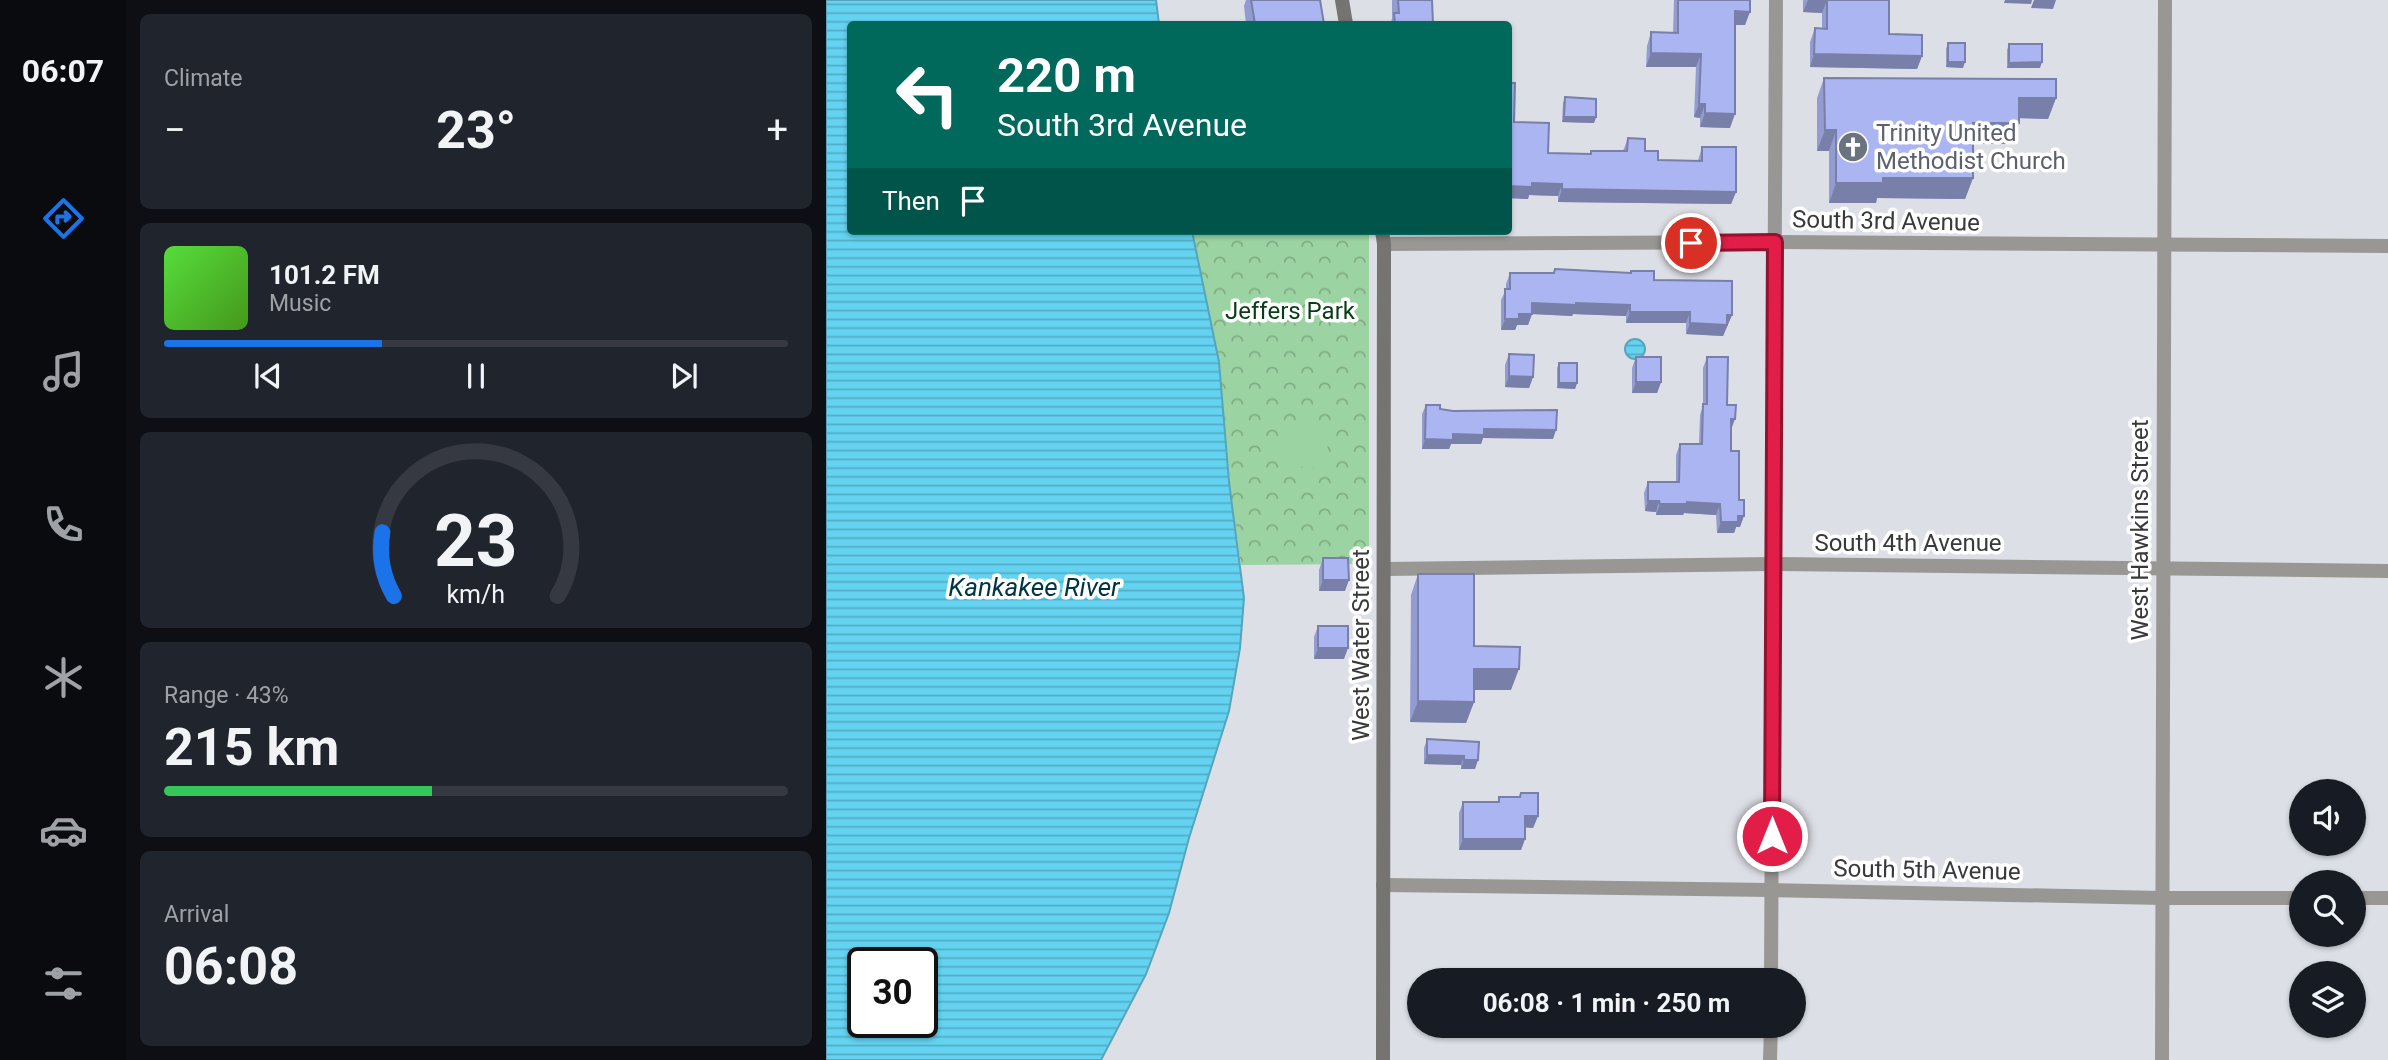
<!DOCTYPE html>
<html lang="en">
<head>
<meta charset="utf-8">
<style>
  body { margin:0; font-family:Roboto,sans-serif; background:#20242c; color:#f1f3f6; height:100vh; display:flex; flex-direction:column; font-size:26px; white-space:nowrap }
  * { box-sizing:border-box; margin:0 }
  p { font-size:23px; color:#9ea1a6 }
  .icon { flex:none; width:38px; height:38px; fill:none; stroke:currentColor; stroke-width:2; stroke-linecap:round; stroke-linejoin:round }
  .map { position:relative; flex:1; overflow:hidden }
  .sheet { display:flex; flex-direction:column; gap:14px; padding:14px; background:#0d0f14; width:700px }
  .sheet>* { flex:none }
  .hud { position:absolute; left:21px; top:21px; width:665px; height:214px; border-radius:7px; box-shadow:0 2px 5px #0004; background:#00695c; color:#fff; overflow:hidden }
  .controls { position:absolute; left:1463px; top:779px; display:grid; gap:14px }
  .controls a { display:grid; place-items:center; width:77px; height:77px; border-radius:50%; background:#171b24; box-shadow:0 2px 5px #0004; font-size:35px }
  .speed { position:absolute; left:21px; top:947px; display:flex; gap:14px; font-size:35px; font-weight:700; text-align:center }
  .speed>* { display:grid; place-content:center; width:91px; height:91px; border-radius:50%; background:#171b24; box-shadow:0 2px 5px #0004; line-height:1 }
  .speed .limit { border:4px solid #111; border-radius:10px; background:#fff; color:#111 }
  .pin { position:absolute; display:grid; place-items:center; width:60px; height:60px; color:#fff; margin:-30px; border:4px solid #fff; border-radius:50%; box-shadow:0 2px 7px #0007 }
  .me { position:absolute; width:77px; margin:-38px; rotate:0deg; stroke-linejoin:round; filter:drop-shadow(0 0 5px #0008) }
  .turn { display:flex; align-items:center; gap:24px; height:147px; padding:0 35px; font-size:32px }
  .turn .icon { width:91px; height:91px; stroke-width:2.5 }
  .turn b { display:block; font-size:49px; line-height:60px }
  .then { display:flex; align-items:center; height:66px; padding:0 35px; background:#0003; gap:14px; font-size:26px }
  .big { font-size:52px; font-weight:700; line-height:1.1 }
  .sheet .widget { flex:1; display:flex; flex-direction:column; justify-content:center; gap:10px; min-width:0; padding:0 24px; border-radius:10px; background:#20242c }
  .sheet .dial { align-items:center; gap:0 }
  .dial svg { height:182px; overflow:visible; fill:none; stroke:#363941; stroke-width:7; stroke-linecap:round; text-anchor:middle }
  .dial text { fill:#f1f3f6; stroke:none }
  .song { display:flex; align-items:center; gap:21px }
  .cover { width:84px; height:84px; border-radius:10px; background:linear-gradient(135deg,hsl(110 70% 55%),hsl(100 70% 35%)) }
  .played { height:7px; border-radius:4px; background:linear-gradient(90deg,#1a73e8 35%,#363941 35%) }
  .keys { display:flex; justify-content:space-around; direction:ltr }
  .heat { display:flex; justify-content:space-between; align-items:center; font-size:38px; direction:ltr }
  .charge { height:10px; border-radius:5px; background:linear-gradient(90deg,#34c759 43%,#363941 0) }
  .trip { position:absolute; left:581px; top:968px; width:399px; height:70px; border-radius:35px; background:#171b24; box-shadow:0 2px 5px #0004; font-weight:700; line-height:70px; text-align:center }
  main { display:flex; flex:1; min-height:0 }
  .tab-bar { display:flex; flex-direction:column; width:126px; justify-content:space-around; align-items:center; background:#090b0e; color:#9ea1a6 }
  .tab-bar .icon { width:49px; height:49px }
  .tab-bar .current { color:#1a73e8 }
  .tab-bar b { font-size:32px; color:#f1f3f6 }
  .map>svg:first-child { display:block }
  .park { fill:url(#park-crowns) }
  .pitch { fill:#9cd3a2 }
  .water { fill:url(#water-rules); stroke:#57a5bb; stroke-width:2; fill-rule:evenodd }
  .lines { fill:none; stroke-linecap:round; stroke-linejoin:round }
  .minor { stroke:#989794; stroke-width:14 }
  .secondary { stroke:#757470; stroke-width:14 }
  .wall { fill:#939cd0 }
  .shaded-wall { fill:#787fa9 }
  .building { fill:#abb5f2; stroke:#787fa9; stroke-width:2 }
  .route-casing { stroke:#92132f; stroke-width:18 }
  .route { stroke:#e11d48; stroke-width:12 }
  .labels { text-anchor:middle; stroke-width:7; stroke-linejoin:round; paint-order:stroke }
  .worship-label { font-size:24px; fill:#5b616d; stroke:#fff; text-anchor:start }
  .street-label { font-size:24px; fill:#39393c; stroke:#fff }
  .park-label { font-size:24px; fill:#0a3c16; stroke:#fff }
  .water-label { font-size:26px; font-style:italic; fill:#003643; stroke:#fff }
</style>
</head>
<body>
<main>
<nav class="tab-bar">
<b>06:07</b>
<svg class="icon current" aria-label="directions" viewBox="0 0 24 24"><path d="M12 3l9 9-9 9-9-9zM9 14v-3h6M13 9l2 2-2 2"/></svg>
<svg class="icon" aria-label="music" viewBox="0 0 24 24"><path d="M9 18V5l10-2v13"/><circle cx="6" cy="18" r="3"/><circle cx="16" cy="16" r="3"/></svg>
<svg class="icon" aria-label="phone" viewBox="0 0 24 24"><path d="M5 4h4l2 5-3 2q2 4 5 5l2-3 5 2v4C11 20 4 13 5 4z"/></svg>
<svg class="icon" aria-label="climate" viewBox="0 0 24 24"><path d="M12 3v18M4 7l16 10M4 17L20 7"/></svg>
<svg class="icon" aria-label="car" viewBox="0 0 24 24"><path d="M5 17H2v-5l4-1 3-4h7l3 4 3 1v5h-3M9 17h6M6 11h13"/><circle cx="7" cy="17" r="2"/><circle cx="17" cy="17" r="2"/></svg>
<svg class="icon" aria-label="filters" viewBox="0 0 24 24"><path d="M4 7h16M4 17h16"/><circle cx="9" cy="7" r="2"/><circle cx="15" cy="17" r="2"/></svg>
</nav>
<section class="sheet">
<div class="widget"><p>Climate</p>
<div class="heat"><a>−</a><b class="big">23°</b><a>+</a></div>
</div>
<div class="widget">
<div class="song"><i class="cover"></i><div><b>101.2 FM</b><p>Music</p></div></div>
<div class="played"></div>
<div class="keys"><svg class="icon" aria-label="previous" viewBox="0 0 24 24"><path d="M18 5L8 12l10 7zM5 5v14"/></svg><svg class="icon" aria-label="pause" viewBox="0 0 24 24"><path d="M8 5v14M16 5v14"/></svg><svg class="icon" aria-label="next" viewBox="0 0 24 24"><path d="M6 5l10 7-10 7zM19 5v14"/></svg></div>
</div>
<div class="widget dial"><svg viewBox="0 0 100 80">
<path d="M14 69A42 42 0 1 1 86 69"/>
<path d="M14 69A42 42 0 0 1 9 41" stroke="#1a73e8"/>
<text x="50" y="56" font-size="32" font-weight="700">23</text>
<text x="50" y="72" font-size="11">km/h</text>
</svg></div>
<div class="widget"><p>Range · 43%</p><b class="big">215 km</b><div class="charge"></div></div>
<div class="widget"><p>Arrival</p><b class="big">06:08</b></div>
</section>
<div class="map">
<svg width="1562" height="1060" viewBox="0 0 1562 1060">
  <defs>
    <pattern id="park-crowns" width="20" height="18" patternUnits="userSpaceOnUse" patternTransform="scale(1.75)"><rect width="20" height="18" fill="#9cd3a2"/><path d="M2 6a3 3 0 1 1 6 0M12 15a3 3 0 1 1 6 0" fill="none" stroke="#80ac85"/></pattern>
    <pattern id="water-rules" width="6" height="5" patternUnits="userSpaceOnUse" patternTransform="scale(1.75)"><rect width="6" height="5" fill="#64d3f1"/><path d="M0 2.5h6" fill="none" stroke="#53acc4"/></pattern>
  </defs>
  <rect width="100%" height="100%" fill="#dddfe6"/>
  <path class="park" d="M366,231H543V564L415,565L403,482L393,362Z"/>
  <path class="pitch" d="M458,427L502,429L501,468L456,466Z"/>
  <g class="water">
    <path d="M0,0H330L333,24H24V231H366L393,362L403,482L418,598L414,648L403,711L363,838L343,913L320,974L275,1060H0ZM37,962H96V1022H37Z"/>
    <circle cx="809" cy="349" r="10"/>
  </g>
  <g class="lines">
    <g class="minor">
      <path d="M558,244L949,242L1562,246"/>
      <path d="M559,569L947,564L1562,571"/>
      <path d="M557,885L945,890L1336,898H1475"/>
      <path d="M1528,898H1562"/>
      <path d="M945,980L950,0"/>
      <path d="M944,1060L945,1026"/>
      <path d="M1336,1060L1339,0"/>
    </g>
    <g class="secondary">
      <path d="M516,0L520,24"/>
      <path d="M556,231L558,244L557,1060"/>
    </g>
  </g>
  <g class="wall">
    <path d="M420,0H494L498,24H420L418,6Z"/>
    <path d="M566,0H606L607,24H564L566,19Z"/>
    <path d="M848,0H924L919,25H909L904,128L874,127V118L868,117L870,67H820L821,46L825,32L847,33Z"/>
    <path d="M977,0H1063V34L1096,56L1091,69L984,67V42L989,28L996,29V13L977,12Z"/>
    <path d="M1122,43L1137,68L1120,67V49Z"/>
    <path d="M1183,44L1214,68H1181V50Z"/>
    <path d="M998,78L1230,98L1222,119L1193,118V123L1186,144H1147V178L1139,199L1051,198L1050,203H1003V151H991V98Z"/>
    <path d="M682,83L688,122L722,153L764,154L765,151H797L802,138L832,160L872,161L876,147L910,192L905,204L732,202V196L703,195L702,199L682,198Z"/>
    <path d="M739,97L770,117L768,123L736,122L737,103Z"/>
    <path d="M729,269L804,273L805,271L906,315L897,336L860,334V323H800V316L747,314L746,316L706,314L702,325H691L689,330H675V300L680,289V284L684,273H727Z"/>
    <path d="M683,354L707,377L703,388L679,387V365Z"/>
    <path d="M810,357L835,382L831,393H806V368Z"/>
    <path d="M881,357L901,405L905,430V451L913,500L914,527H910L908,533H891L890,515L858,513L857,515H830V512L819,511L818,493L822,482H850V455L854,444H873L874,415L877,406V368Z"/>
    <path d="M733,363L751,383L749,389L731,388V368Z"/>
    <path d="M600,405L614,409L727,439L657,438L655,444H625L623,449H596V414Z"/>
    <path d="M497,558L519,591H493V570Z"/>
    <path d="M592,574L648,646L685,690H648V702L640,723L584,722L585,595Z"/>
    <path d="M492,626L518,659H488V637Z"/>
    <path d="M601,739L653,742L649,769H635V765L598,764V748Z"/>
    <path d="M695,793L712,816L707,828L699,827V839L695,850H633V813L637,802H672L673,797H693Z"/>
  </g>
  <g class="shaded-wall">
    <path d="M982,0H1001L996,13L977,12Z"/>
    <path d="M1179,0H1206L1205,4L1178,3Z"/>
    <path d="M1208,0H1230L1227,9L1205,8Z"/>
    <path d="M909,11L924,12L919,25H904Z"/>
    <path d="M825,53L875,54L870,67H820Z"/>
    <path d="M988,54L1096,56L1091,69L984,67Z"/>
    <path d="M1122,62H1139L1137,68L1120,67Z"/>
    <path d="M1216,62L1214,68H1181L1183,63Z"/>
    <path d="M1193,98H1230L1222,119L1186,118Z"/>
    <path d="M873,104H879L874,118L868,117Z"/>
    <path d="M879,113L909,114L904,128L874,127Z"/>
    <path d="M738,117H770L768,123L736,122Z"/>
    <path d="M1147,123H1193L1186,144H1140Z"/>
    <path d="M999,130H1010L1003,151H991Z"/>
    <path d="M1057,178H1147L1139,199L1051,198L1050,203H1003L1010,183Z"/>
    <path d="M706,183L736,184L732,196L703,195L702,199L682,198V186Z"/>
    <path d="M736,189L910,192L905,204L732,202Z"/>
    <path d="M706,303H750L804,305L800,316L747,314L746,316L706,314L702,325H691L689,330H675L679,319L693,314Z"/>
    <path d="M804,312H864L860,323H800Z"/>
    <path d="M901,315H906L897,336L860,334L864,323Z"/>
    <path d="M683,376L707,377L703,388L679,387Z"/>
    <path d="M810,382H835L831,393H806Z"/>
    <path d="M733,383H751L749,389L731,388Z"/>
    <path d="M905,419H909L905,430Z"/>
    <path d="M658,429L730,430L727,439L657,438L655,444H625L623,449H596L599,439Z"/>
    <path d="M822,501H833L830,512L819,511Z"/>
    <path d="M861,502L894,504L890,515L858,513L857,515H830L834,504Z"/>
    <path d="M912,516H918L914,527H910L908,533H891L895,522Z"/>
    <path d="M497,580H523L519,591H493Z"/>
    <path d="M492,648H522L518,659H488Z"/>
    <path d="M648,669H693L685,690H640Z"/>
    <path d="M592,701L648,702L640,723L584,722Z"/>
    <path d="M601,755L638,756L635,765L598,764Z"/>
    <path d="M638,760H652L649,769H635Z"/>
    <path d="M699,816H712L707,828L695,827Z"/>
    <path d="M637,839H699L695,850H633Z"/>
  </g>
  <g class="building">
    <path d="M425,0H494L498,24H429Z"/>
    <path d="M572,0H606L607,24H569L568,13H573Z"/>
    <path d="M852,0H924V12L909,11V114L879,113V104H873L875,54L825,53V32L852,33Z"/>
    <path d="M1001,0H1063V34L1096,35V56L988,54L989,28L1001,29Z"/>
    <rect x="1122" y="43" width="17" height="19"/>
    <path d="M1183,44H1216V62L1183,63Z"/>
    <path d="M998,78L1230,79V98H1193V123H1147V178H1057V183H1010V130H999Z"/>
    <path d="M682,83H689L688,122L723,123L722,153L765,154V151H801L802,138L819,139V151H832V160L876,161V147H910V192L736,189V184L706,183V187L682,186Z"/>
    <path d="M739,97L770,99V117H738Z"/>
    <path d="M729,269L805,273V271H828V280L906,281V315H901V325L864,323V312H804V305L750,303V305L706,303V314H693V319H679V289H684V273H728Z"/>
    <path d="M683,354L708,355L707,377L683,376Z"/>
    <rect x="810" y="357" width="25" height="25"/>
    <path d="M881,357H902L901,405H910L909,419H905V451H913V500H918V516H912V522H895L894,504L861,502V504H834L833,501H822V482H853L854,444H876L877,404H881Z"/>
    <rect x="733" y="363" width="18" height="20"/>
    <path d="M600,405H614V409L627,411L731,410L730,430L658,429V435L627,434V440L599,439Z"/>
    <path d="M497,558H522L523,580H497Z"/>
    <path d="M592,574H648V646L694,647L693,669H648V702L592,701Z"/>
    <rect x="492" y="626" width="30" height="22"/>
    <path d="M601,739L653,742L652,760H638V756L601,755Z"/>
    <path d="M695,793H712V816H699V839H637V802H673V797H694Z"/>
  </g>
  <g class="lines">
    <g class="route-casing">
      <path id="route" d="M865,243L949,242L946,836"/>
    </g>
    <use href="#route" class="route"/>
  </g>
  <defs>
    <g id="church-disc" transform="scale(1.575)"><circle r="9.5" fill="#6b7280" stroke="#fff"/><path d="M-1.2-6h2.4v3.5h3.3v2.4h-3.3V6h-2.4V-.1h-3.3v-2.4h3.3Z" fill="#fff"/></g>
  </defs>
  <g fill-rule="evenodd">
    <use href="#church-disc" x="1027" y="147"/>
  </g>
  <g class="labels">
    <g class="worship-label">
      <text x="1050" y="141">Trinity United<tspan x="1050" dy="28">Methodist Church</tspan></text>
    </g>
    <g class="street-label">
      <text transform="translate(1060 221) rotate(1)" y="8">South 3rd Avenue</text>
      <text transform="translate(1314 530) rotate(-90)" y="8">West Hawkins Street</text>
      <text x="1082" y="551">South 4th Avenue</text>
      <text transform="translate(535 645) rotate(-90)" y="8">West Water Street</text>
      <text transform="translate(1101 870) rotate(1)" y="8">South 5th Avenue</text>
    </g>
    <g class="park-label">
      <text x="464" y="319">Jeffers Park</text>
    </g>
    <g class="water-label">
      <text x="208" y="596">Kankakee River</text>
    </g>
  </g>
</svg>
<div class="controls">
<a><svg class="icon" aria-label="sound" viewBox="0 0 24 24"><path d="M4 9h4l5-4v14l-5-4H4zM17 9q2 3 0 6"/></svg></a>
<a><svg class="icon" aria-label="search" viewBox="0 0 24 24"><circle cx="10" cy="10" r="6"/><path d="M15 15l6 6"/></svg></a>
<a><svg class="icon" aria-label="layers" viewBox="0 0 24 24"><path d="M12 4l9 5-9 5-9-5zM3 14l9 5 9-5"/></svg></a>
</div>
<div class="speed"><div class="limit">30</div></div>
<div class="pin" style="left:865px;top:243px;background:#d93025"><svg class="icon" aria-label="arrive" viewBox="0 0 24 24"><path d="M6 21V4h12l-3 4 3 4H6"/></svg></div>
<svg class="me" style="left:946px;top:836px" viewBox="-20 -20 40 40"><circle r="17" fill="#e11d48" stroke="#fff" stroke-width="3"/><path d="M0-11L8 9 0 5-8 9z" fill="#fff"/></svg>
<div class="trip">06:08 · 1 min · 250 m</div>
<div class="hud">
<div class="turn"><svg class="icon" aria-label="left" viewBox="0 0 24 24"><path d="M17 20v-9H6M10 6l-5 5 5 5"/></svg><div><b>220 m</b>South 3rd Avenue</div></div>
<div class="then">Then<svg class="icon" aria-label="arrive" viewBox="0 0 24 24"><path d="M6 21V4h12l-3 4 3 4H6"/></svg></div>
</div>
</div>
</main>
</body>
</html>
